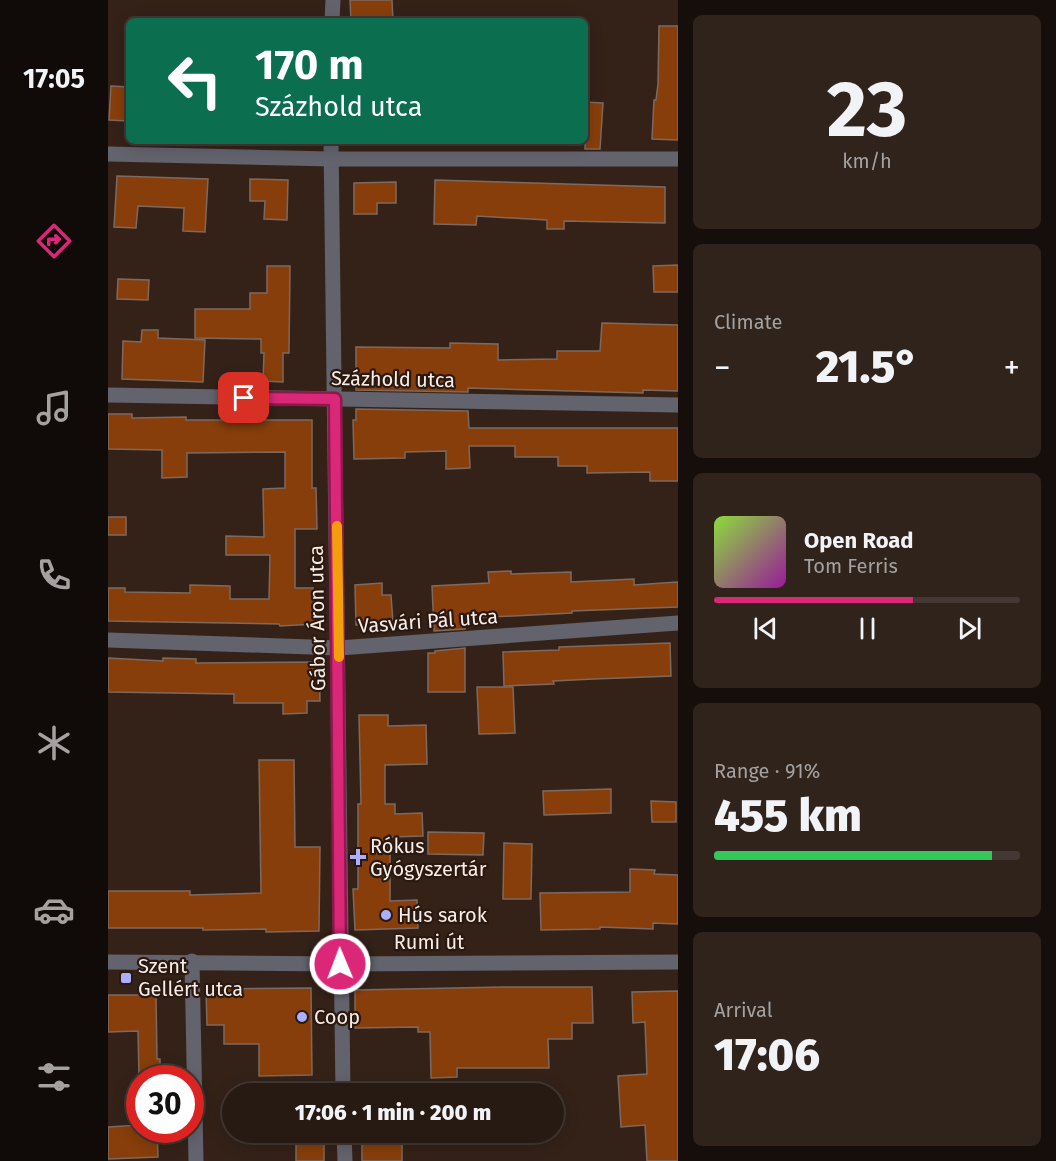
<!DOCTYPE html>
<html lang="en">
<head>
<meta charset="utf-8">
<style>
  body { margin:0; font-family:"Fira Sans",sans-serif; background:#2f231c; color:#f1f3f6; height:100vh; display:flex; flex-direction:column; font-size:22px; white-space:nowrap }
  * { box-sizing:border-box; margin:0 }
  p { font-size:20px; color:#a4a1a0 }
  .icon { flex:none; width:33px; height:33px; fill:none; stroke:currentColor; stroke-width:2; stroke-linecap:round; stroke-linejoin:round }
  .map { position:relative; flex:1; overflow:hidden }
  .details { display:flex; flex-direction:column; gap:15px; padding:15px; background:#150e0a; width:378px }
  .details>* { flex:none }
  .top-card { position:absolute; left:18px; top:18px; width:462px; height:126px; border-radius:9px; box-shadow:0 3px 15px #0003,0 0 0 2px #433833; background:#0b6e4f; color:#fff; overflow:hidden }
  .speed { position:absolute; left:18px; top:1065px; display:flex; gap:12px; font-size:30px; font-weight:700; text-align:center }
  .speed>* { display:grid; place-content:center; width:78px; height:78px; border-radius:50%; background:#271a13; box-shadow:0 3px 15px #0003,0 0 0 2px #433833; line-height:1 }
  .speed .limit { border:9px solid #d22; background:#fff; color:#111 }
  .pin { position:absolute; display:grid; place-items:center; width:51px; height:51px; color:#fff; margin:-26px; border-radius:12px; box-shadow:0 3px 9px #0006 }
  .me { position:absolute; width:66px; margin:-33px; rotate:359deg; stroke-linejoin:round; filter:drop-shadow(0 0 4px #0008) }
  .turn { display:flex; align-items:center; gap:21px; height:126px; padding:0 30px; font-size:27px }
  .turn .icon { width:78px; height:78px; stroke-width:2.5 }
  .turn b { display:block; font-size:42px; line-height:51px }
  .big { font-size:45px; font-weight:800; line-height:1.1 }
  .details .tile { flex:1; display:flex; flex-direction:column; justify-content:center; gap:9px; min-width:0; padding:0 21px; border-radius:9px; background:#2f231c }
  .details .dial { align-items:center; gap:0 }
  .dial b { font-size:78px; line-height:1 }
  .song { display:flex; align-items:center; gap:18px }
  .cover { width:72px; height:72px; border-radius:9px; background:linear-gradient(135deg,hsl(90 70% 55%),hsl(300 70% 35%)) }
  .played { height:6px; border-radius:3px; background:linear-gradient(90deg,#db2777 65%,#433833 65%) }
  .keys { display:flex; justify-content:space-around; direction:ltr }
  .heat { display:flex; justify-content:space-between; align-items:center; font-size:33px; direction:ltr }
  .charge { height:9px; border-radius:4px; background:linear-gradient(90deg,#34c759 91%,#433833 0) }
  .trip { position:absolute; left:114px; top:1083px; width:342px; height:60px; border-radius:30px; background:#271a13; box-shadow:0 3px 15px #0003,0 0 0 2px #433833; font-weight:800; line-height:60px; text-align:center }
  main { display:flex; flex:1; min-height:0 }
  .tab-bar { display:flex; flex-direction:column; width:108px; justify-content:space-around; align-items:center; background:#100a08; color:#a4a1a0 }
  .tab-bar .icon { width:42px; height:42px }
  .tab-bar .current { color:#db2777 }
  .tab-bar b { font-size:27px; color:#f1f3f6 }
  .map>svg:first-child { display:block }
  .building { fill:#873e0b; stroke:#7e695f; stroke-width:1.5 }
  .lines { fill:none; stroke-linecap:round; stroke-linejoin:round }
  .minor { stroke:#62636c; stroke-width:15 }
  .route-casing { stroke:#8e194d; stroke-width:15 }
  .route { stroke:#db2777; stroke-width:10 }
  .slow { stroke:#f59e0b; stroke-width:10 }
  .poi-dot { fill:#acaffb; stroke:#2a1910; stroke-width:2 }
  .labels { text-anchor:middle; stroke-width:4.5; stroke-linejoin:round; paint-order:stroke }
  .street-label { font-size:20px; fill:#f9ece6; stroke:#2a1910 }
  .poi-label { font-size:20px; fill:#f9ece6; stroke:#2a1910; text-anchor:start }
</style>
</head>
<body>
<main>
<nav class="tab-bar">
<b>17:05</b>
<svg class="icon current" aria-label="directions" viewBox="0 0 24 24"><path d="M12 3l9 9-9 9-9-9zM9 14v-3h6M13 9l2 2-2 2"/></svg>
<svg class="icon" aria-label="music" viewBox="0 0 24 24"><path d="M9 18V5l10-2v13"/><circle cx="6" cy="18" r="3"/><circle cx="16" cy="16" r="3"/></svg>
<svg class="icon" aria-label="phone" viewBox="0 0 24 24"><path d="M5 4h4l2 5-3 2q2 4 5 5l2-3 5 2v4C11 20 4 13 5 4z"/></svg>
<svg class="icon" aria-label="climate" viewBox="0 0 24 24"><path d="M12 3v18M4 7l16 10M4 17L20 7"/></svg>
<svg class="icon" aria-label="car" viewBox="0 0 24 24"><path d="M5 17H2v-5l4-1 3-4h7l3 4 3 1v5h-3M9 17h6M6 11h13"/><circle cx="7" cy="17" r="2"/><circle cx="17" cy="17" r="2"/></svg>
<svg class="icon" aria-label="filters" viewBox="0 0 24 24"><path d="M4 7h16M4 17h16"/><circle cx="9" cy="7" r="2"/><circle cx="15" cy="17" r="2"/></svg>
</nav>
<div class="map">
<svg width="570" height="1161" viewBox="0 0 570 1161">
  <rect width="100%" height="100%" fill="#342219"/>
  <g class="building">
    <path d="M242,0H284L285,21H243Z"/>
    <path d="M551,26H570V140L544,139L546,100H548L550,84Z"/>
    <path d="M3,86L21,87V121L1,120Z"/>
    <path d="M477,102L495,103L492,149H477Z"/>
    <path d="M9,176L100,179L97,232L75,231L76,208L30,206L28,228L6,227Z"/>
    <path d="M142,179L180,180L179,220L156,219L157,201H142Z"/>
    <path d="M327,180L557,187V223L456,221V229H439V220L369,216L368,225L326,224Z"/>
    <path d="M288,182V203H269V214H246V183Z"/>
    <path d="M570,265V292H546L545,266Z"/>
    <path d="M159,266H182L181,353H175V382L155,381L156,353H153V339L87,338V309H142V293H159Z"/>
    <path d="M10,279L41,280L40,300L9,299Z"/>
    <path d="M494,323L570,325V391L535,390V393L360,388V392L248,390V347L342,348V343L390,344V360L449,359V351H492Z"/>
    <path d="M34,330H50V338L97,340L95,382L14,379L15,341L33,342Z"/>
    <path d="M248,409L360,411L361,428H570V481H542V472L479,473V466H450V457H407V446H361L362,468L338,469V451L297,452V458L246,459L245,420H248Z"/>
    <path d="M0,414H24V418L78,417V420H204V488H208L209,529H187V588H205L207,624L172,626L171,624L0,621V588H17V592L82,593V585L122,586V599H161L162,555H118V536L156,537L155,489L177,488V452L79,453V477L54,478V450L0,449Z"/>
    <rect x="0" y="517" width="18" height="18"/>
    <path d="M403,571V574L463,572V582L526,579V585L570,582V607L464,611V613L362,618V620H357V629L326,631L324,586L381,583L380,572Z"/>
    <path d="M274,583V595H283L285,623L248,625L247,585Z"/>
    <path d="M562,643L563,676L486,679L445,681L446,684L396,686L395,652L451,650V647Z"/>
    <path d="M357,648V692H320V653H327V651Z"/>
    <path d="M0,658L55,661V658L88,659V663L211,662L212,701H199V713L175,714V703H126V694L0,692Z"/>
    <path d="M369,687H405L407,733L371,734Z"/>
    <path d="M251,715H280V726L318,725L319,764L277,765V804H287V814L314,813L315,836L282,837V901L309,900L310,928L247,930L245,889H250V804H253Z"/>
    <path d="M151,760H186L187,847H212L211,931L158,932V929L95,930V928H0V891H82V895L153,893Z"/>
    <path d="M503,789V813L436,815L435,791Z"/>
    <path d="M543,801L568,802V822H544Z"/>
    <path d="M320,832L376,833L375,855L320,854Z"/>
    <path d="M396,843L424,844L423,899H395Z"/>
    <path d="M522,869L547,870L546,874L570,875V924L545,923V929L492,927V929L433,930L432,893L522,892Z"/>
    <path d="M396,987H484L485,1023H464V1039H440L441,1068H349V1077L323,1078L322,1032H310V1027L247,1028V990Z"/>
    <path d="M203,988L204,1075L151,1076V1044H116V1025H99L98,989Z"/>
    <path d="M570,991V1161H539L537,1125L513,1127L510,1076L539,1074L537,1022L525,1023L524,992Z"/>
    <path d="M0,995H48L49,1059H52V1078H31L30,1031L0,1032Z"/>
    <path d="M32,1125V1130H49L50,1157L0,1159V1127Z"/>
    <rect x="188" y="1132" width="28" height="29"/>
    <rect x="254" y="1132" width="40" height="29"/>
  </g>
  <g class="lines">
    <g class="minor">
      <path d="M224,21L225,0"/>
      <path d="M223,141L235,1094"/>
      <path d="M0,154L223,159H570"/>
      <path d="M0,395L570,405"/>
      <path d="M0,640L231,648L570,623"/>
      <path d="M84,961L88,1161"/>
      <path d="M0,962L232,964L570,962"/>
      <path d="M236,1132L237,1161"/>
    </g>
  </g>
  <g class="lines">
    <g class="route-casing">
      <path id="route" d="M136,398L227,399L232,964"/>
    </g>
    <use href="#route" class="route"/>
    <path class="slow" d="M229,526L231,657"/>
  </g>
  <g class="poi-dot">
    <path d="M247 848h6v6h6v6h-6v6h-6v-6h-6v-6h6z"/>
    <circle cx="278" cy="915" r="6"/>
    <rect x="12" y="972" width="12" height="12" rx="3"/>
    <circle cx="194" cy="1017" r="6"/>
  </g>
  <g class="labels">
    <g class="street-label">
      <text transform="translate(285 379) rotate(1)" y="7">Százhold utca</text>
      <text transform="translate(209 618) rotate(-91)" y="7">Gábor Áron utca</text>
      <text transform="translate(320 621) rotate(-4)" y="7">Vasvári Pál utca</text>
      <text x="321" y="949">Rumi út</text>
    </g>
    <g class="poi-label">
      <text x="262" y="853">Rókus<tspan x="262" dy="23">Gyógyszertár</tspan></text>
      <text x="290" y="922">Hús sarok</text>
      <text x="30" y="973">Szent<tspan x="30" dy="23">Gellért utca</tspan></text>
      <text x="206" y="1024">Coop</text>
    </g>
  </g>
</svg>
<div class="speed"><div class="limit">30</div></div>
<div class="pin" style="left:136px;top:398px;background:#d93025"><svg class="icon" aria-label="arrive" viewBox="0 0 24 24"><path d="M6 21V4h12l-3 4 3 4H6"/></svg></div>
<svg class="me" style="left:232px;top:964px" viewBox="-20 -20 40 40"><circle r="17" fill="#db2777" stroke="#fff" stroke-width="3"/><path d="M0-11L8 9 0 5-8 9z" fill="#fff"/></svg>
<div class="trip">17:06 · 1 min · 200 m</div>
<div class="top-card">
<div class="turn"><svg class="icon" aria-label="left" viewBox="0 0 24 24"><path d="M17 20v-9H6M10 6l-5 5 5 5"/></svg><div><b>170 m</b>Százhold utca</div></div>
</div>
</div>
<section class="details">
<div class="tile dial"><b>23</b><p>km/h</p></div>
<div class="tile"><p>Climate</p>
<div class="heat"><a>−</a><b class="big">21.5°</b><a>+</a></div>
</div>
<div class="tile">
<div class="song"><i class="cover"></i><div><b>Open Road</b><p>Tom Ferris</p></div></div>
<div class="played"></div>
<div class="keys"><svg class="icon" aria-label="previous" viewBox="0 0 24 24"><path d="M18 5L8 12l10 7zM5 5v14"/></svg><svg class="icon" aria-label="pause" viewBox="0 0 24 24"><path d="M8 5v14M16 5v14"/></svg><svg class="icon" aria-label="next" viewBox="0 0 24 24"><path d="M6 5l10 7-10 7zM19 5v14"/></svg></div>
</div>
<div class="tile"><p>Range · 91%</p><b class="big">455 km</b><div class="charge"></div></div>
<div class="tile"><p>Arrival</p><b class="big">17:06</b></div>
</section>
</main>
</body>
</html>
